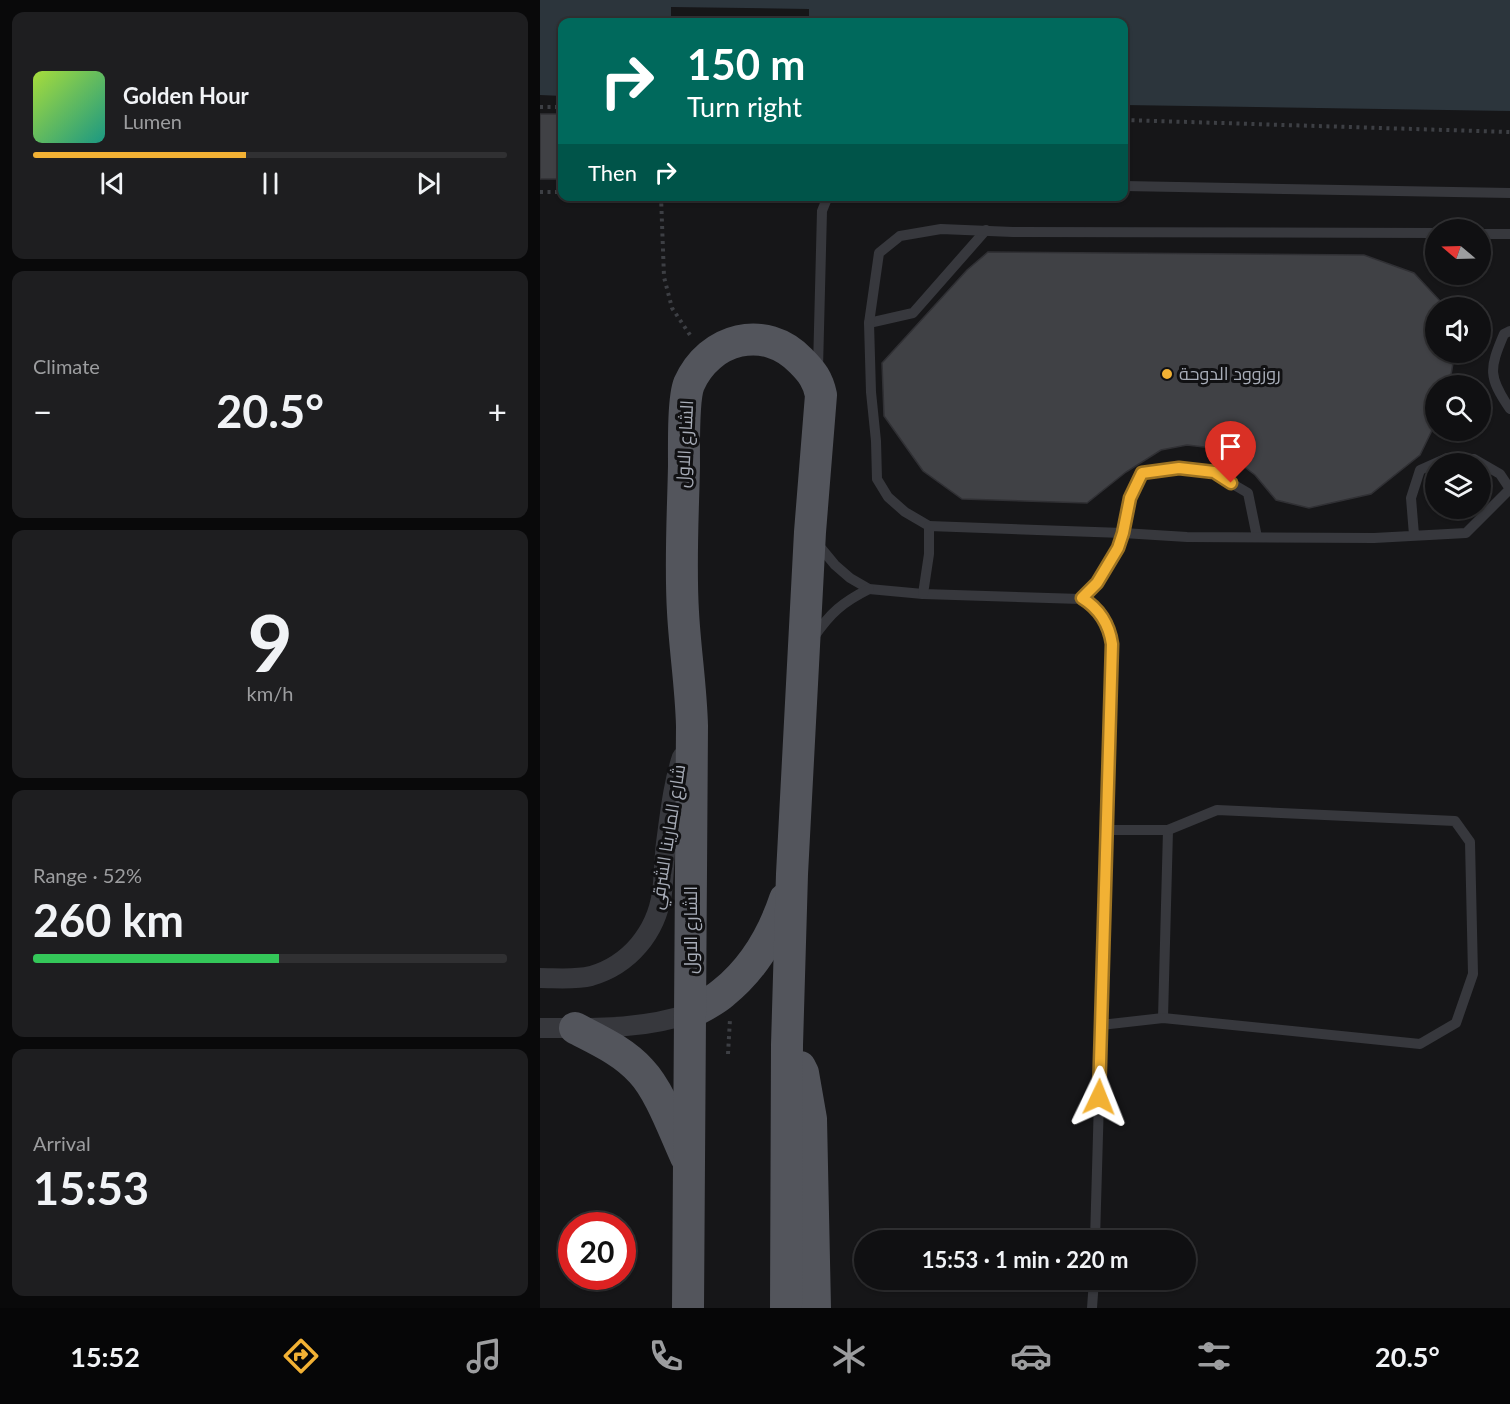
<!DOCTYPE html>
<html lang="en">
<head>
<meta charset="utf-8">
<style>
  body { margin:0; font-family:Lato,Cairo,sans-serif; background:#1e1e20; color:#f1f3f6; height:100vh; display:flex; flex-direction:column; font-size:22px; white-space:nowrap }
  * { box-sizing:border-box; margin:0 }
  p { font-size:20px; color:#9c9d9f }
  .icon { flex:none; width:33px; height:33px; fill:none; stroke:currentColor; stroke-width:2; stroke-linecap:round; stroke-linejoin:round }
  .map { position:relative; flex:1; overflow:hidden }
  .details { display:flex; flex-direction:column; gap:12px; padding:12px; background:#09090a; width:540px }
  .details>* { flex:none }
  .banner { position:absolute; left:18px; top:18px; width:570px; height:183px; border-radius:12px; box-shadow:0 2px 4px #0004,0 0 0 2px #303032; background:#00695c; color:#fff; overflow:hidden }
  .needle { width:39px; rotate:289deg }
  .tools { position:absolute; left:885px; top:219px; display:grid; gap:12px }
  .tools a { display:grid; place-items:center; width:66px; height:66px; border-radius:50%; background:#101012; box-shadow:0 2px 4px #0004,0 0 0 2px #303032; font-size:30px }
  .speed { position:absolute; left:18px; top:1212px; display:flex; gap:12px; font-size:30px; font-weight:700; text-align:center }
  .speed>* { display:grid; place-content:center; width:78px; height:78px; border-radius:50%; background:#101012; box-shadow:0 2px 4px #0004,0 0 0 2px #303032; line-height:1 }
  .speed .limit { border:9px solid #d22; background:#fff; color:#111 }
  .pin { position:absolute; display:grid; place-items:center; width:51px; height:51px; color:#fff; margin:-62px -26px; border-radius:50% 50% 50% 0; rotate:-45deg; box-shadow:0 0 6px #0007 }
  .pin .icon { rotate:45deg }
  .me { position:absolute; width:66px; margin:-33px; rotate:2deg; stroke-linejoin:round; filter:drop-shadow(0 0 4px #0008) }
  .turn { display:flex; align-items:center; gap:21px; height:126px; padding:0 30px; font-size:27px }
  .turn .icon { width:78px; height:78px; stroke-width:2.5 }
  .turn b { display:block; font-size:42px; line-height:51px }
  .then { display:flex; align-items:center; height:57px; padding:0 30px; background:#0003; gap:12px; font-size:22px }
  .big { font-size:45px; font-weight:700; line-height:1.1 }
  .details .widget { flex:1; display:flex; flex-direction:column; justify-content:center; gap:9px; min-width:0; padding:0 21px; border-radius:12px; background:#1e1e20 }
  .details .dial { align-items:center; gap:0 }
  .dial b { font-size:78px; line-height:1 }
  .song { display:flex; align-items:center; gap:18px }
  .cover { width:72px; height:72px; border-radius:9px; background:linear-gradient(135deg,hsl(80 70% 55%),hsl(170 70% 35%)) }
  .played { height:6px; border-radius:3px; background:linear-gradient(90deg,#f2b134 45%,#303032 45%) }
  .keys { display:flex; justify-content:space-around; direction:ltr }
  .heat { display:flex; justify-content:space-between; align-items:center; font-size:33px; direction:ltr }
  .charge { height:9px; border-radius:4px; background:linear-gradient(90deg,#34c759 52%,#303032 0) }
  .trip { position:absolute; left:314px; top:1230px; width:342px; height:60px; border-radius:30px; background:#101012; box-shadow:0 2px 4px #0004,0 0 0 2px #303032; font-weight:700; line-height:60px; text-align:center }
  .dock { display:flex; height:96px; justify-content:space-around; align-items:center; background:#060607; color:#9c9d9f }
  .dock .icon { width:42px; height:42px }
  .dock .on { color:#f2b134 }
  .dock b { font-size:27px; color:#f1f3f6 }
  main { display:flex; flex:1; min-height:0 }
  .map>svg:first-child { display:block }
  .water { fill:#2c353c }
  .pier { fill:#161618 }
  .building { fill:#404145; stroke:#303034; stroke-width:1.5 }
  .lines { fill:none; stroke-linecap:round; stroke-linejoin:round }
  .path { stroke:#3d3f44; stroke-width:4; stroke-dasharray:3 4.5; stroke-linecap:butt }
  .lane { stroke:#37383d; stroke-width:10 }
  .street { stroke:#37383d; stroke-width:20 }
  .primary { stroke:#53555c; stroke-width:32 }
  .route-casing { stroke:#9d7322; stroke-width:15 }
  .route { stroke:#f2b134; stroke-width:10 }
  .poi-dot { fill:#f2b134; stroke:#111113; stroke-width:2 }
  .labels { text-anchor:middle; stroke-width:6; stroke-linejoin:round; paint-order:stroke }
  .poi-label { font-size:18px; fill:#a8adb8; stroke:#111113; text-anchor:start }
  .street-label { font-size:18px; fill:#a8adb8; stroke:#111113 }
</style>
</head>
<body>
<main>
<section class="details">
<div class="widget">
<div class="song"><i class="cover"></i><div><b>Golden Hour</b><p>Lumen</p></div></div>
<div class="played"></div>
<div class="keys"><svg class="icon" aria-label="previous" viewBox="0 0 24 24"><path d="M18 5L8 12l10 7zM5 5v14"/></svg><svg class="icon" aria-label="pause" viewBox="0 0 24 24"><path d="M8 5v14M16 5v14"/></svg><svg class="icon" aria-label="next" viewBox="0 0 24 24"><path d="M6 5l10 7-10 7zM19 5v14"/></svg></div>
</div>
<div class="widget"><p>Climate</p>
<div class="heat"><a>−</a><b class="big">20.5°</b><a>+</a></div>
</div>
<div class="widget dial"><b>9</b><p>km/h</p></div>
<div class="widget"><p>Range · 52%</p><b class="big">260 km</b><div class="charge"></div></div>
<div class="widget"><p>Arrival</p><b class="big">15:53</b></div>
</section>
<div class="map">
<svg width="970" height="1308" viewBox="0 0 970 1308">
  <rect width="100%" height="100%" fill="#161618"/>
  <path class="water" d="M0,0H970V111L584,105V22H22V96L0,95Z"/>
  <path class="pier" d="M131,7L269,9V22H131Z"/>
  <g class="building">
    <rect x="0" y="114" width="22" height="65"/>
    <path d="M448,252L824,255L874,273L902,303L903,308H896V352H915L909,386H896V422L880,455L831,494L769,508L736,500L715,475L681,449L647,445L621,450L586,472L547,503L422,499L383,471L344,416L342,363L427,270Z"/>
  </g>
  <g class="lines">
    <g class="path">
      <path d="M0,107H22"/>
      <path d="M584,120L970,132"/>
      <path d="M0,192H22"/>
      <path d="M121,196L124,277L132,308L152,338"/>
      <path d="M188,1054L190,1019"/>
    </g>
    <g class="lane">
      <path d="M584,186L970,193"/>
      <path d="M940,234H970"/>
      <path d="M329,323L373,313L446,230"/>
      <path d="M970,331L964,334C949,369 948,377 970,409"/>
      <path d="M278,368L282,211L288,196"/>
      <path d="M389,526L365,512L348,497L337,479L336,441L331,392L329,323L339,253L360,236L401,229L473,232L896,233"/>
      <path d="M276,542L295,565L310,578L329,589L383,594L541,599C560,609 569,624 572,644L555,1240"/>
      <path d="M383,594L389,554V526L583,533L589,498L602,473L639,468L674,473L708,493L717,537"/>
      <path d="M541,599C560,579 575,559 583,533L647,537L834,538L926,533L970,489L960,474L934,459L907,458L880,470L871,498L874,535"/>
      <path d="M274,637C290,613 303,602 329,589"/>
      <path d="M623,1018L628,830"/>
      <path d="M561,1025L623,1018L880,1044L916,1023L933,974L930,842L915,821L677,810L628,830H567"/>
      <path d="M552,1308L554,1280"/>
    </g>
    <g class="street">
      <path d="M0,978C16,978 35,980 51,976C89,965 116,933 122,893C124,877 124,860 126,843C130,814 133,784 142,757"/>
      <path d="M0,1028C49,1028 104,1030 151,1013"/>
    </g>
    <g class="primary">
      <path d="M151,1013C161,1007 174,1001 183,993C213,969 233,935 245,899"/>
      <path d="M35,1028C58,1040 83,1051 101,1071C120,1091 134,1131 146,1157"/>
      <path d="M260,1067L263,1073L271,1119L275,1308"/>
      <path d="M148,1308L152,726C151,687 145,650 143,612C140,563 143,515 144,466C144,447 143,399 149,384C169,338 225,323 261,361C272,372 278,380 281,395L270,532L252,874L247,1045L246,1308"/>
    </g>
  </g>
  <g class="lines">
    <g class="route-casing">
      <path id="route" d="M559,1097L572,644C569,624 560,609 542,598L557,583L578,548L583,533L590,498L602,473L639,468L674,472L691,483"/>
    </g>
    <use href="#route" class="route"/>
  </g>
  <circle class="poi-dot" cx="627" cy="374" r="6"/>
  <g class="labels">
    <g class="poi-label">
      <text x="639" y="380">روزوود الدوحة</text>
    </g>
    <g class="street-label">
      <text transform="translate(145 444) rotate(-87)" y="6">الشارع الاول</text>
      <text transform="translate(128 837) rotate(-81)" y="6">شارع المارينا الشرقي</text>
      <text transform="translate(151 930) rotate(-90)" y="6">الشارع الاول</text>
    </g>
  </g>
</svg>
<div class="tools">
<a><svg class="needle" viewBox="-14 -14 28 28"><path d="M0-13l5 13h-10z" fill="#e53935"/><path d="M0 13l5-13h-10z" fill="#9c9d9f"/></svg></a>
<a><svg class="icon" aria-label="sound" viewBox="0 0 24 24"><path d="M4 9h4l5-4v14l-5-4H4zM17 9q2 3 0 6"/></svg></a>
<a><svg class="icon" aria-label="search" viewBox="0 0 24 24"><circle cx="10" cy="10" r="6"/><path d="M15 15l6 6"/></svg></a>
<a><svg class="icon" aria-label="layers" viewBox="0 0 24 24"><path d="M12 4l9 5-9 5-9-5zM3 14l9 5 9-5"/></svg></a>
</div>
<div class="speed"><div class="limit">20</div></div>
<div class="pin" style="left:691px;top:483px;background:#d93025"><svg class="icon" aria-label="arrive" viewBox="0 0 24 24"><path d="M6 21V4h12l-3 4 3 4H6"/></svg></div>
<svg class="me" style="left:559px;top:1097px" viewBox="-20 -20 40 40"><path d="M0-17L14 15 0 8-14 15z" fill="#f2b134" stroke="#fff" stroke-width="4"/></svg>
<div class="trip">15:53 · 1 min · 220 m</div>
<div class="banner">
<div class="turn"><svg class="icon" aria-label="right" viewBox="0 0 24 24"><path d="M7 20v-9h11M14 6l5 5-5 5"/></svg><div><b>150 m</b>Turn right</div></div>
<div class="then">Then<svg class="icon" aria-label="right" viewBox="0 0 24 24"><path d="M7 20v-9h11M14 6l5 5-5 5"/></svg></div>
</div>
</div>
</main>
<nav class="dock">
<b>15:52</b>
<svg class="icon on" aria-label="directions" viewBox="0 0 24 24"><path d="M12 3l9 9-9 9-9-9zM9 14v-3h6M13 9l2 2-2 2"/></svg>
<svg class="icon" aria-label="music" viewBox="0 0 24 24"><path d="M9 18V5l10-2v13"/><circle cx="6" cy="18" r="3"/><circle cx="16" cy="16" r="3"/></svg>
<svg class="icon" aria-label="phone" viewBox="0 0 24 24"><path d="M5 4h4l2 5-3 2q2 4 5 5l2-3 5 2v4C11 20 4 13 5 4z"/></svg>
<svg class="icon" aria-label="climate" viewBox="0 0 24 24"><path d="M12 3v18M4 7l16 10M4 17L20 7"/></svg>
<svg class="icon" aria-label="car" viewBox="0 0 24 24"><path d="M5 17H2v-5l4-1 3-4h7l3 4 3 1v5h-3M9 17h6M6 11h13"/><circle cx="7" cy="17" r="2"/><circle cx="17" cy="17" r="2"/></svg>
<svg class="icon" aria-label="filters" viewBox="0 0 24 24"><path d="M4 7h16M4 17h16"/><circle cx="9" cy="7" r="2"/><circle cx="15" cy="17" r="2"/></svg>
<b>20.5°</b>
</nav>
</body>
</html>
